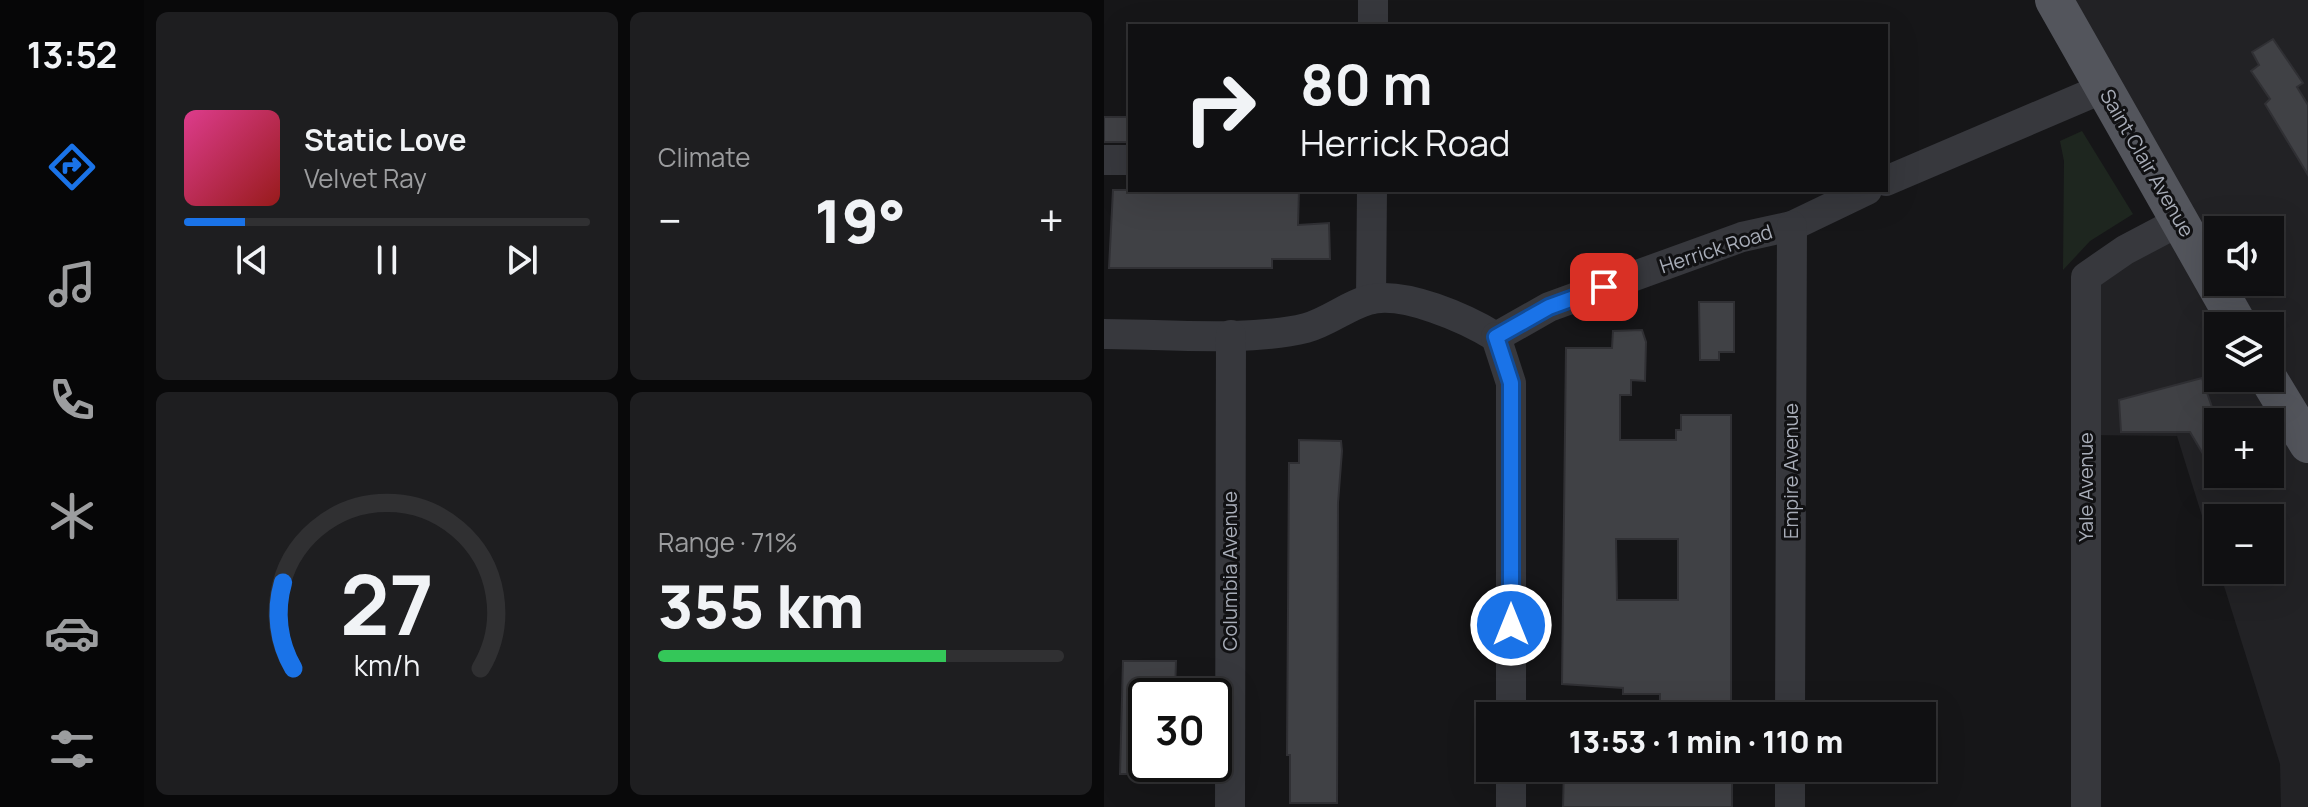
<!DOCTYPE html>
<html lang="en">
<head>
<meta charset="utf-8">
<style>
  body { margin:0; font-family:Manrope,sans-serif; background:#1e1e20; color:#f1f3f6; height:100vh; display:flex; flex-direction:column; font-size:30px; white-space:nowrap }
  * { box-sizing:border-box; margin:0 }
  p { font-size:26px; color:#9c9d9f }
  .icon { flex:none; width:44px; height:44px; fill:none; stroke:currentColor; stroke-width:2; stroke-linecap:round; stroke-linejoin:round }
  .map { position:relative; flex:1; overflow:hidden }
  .details { display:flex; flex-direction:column; gap:12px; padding:12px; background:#09090a; width:960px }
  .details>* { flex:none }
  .banner { position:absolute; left:24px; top:24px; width:760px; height:168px; border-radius:0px; box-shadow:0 8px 32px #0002,0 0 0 2px #303032; background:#101012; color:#f1f3f6; overflow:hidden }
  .buttons { position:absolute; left:1100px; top:216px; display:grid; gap:16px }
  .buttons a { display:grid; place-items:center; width:80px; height:80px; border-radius:0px; background:#101012; box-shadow:0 8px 32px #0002,0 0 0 2px #303032; font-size:40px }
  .speed { position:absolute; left:24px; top:678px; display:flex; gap:16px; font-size:40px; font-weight:700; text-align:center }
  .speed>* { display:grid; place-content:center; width:104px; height:104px; border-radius:50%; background:#101012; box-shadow:0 8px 32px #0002,0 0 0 2px #303032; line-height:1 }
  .speed .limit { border:4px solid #111; border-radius:12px; background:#fff; color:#111 }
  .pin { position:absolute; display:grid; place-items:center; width:68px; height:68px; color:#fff; margin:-34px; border-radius:16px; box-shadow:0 4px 12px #0006 }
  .me { position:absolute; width:88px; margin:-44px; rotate:0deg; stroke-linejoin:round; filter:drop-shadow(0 0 6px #0008) }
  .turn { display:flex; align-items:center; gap:28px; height:168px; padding:0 40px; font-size:36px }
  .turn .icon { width:104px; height:104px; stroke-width:2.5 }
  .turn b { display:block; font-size:56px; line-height:68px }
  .big { font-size:60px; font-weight:800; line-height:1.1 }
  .details .widget { flex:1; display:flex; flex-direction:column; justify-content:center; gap:12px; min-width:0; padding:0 28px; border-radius:12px; background:#1e1e20 }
  .details .dial { align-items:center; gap:0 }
  .dial svg { height:208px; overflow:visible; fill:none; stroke:#303032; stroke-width:7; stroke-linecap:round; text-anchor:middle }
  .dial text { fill:#f1f3f6; stroke:none }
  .song { display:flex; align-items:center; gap:24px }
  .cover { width:96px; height:96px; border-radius:12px; background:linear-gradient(135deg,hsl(330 70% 55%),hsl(0 70% 35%)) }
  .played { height:8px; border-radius:4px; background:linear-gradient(90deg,#1a73e8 15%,#303032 15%) }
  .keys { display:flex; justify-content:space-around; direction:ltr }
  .heat { display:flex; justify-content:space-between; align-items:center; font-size:44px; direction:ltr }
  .charge { height:12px; border-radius:6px; background:linear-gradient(90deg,#34c759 71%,#303032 0) }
  .details .tiles { flex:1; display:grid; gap:12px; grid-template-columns:repeat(2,1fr) }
  .trip { position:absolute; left:372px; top:702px; width:460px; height:80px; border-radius:0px; background:#101012; box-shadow:0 8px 32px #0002,0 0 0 2px #303032; font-weight:800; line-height:80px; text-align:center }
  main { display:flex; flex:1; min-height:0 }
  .dock { display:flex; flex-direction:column; width:144px; justify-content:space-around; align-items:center; background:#060607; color:#9c9d9f }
  .dock .icon { width:56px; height:56px }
  .dock .selected { color:#1a73e8 }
  .dock b { font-size:36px; color:#f1f3f6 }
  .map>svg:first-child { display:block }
  .built { fill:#222225; fill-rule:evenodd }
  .green { fill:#1e261f }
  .building { fill:#404145; stroke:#303034; stroke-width:2; fill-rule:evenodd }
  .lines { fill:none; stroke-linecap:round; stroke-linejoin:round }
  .minor { stroke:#37383d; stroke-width:30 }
  .major { stroke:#53555c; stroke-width:38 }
  .route-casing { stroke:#114b97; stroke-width:20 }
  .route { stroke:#1a73e8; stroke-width:14 }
  .labels { text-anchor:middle; stroke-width:6; stroke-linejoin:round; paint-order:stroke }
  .street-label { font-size:20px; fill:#a8adb8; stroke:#111113 }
</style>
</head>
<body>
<main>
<nav class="dock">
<b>13:52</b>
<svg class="icon selected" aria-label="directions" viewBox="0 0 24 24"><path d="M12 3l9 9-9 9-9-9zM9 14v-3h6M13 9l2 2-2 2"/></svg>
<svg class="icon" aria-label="music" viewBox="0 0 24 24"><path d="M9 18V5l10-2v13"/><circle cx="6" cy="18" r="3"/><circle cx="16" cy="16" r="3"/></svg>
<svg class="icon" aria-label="phone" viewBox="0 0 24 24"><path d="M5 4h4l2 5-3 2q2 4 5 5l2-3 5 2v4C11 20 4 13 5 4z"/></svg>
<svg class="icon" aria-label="climate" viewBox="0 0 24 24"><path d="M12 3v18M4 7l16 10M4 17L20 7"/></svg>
<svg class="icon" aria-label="car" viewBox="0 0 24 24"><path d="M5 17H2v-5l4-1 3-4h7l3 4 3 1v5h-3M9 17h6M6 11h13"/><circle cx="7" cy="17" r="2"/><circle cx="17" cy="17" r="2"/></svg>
<svg class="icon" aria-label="filters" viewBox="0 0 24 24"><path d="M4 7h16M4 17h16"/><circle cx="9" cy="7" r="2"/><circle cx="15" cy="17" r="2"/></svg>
</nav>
<section class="details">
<div class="tiles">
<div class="widget">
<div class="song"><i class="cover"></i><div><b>Static Love</b><p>Velvet Ray</p></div></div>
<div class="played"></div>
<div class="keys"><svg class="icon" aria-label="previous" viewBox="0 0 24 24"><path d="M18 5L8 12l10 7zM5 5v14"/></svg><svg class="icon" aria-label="pause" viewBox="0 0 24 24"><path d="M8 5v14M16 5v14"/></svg><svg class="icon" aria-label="next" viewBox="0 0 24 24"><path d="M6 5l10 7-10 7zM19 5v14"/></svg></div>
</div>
<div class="widget"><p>Climate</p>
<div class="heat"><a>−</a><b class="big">19°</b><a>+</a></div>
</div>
<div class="widget dial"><svg viewBox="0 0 100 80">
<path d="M14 69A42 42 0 1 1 86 69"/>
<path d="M14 69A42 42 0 0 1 10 36" stroke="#1a73e8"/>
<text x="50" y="56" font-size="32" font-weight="700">27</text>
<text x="50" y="72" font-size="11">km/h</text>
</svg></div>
<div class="widget"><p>Range · 71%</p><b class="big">355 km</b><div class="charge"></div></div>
</div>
</section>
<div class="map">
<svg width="1204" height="807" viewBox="0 0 1204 807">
  <rect width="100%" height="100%" fill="#161618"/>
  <path class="built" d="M966,0H1204V807H1177L1176,764L1115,570H1166V518H1114V567L1073,436L982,435V277L1076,221ZM1114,230H1166V282H1114ZM1114,326H1166V378H1114ZM1114,422H1166V474H1114Z"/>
  <path class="green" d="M978,131L1029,214L986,241L959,270L960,161L956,141Z"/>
  <g class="building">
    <path d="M1169,39L1199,83L1193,87L1204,105V175L1161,104L1166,99L1147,71L1155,65L1148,52Z"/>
    <rect x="0" y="117" width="26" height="25"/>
    <path d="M9,190H195L194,225L225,223L226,259H168V268H5Z"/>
    <path d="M595,302H630V352H615V360H596Z"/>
    <path d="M538,330L542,342L541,381L527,380V395H516V440H572V430H577V415H627V716H556V694H519V688L458,684L462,348H508L509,331ZM512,539H574V600H513Z"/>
    <path d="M1098,378L1114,425V479L1086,432H1017L1015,400Z"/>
    <path d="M195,440L237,441L238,451L234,503L233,803H186V755H183L185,463H195Z"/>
    <path d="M19,661H72L71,692L42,695V774H16Z"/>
    <path d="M460,768H628V807H459Z"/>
  </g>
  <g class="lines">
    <g class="minor">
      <path d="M269,0V26"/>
      <path d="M0,160H26"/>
      <path d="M782,181L1000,88"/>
      <path d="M267,299L268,190"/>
      <path d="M0,334C59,334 146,342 202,328C224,322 243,306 264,300C299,290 363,319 392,337"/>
      <path d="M392,337L445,307L638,237L688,226L763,190"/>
      <path d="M392,337L407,383V716"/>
      <path d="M686,716L688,226"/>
      <path d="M407,768V807"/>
      <path d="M126,807L127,335"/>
      <path d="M686,807V768"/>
      <path d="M982,807V277L1021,250L1076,221"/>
    </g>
    <g class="major">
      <path d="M950,0L1135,326"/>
      <path d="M1164,378L1204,444"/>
    </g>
  </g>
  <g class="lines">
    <g class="route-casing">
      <path id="route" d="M407,625V383L392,337L445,307L500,287"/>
    </g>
    <use href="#route" class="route"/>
  </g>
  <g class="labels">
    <g class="street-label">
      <text transform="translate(1043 163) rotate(60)" y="7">Saint Clair Avenue</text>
      <text transform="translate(612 249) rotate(-18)" y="7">Herrick Road</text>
      <text transform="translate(687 471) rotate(-90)" y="7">Empire Avenue</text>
      <text transform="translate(982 487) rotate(-90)" y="7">Yale Avenue</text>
      <text transform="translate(126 571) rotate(-90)" y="7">Columbia Avenue</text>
    </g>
  </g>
</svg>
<div class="buttons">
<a><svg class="icon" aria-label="sound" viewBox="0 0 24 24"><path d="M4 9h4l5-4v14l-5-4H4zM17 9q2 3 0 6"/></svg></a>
<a><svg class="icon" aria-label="layers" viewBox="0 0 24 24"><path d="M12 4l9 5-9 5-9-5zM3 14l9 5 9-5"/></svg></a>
<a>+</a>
<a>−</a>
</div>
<div class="speed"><div class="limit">30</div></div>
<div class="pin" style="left:500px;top:287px;background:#d93025"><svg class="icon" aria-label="arrive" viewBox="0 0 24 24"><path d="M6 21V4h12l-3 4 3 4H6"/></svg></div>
<svg class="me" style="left:407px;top:625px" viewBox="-20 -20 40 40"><circle r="17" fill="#1a73e8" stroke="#fff" stroke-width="3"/><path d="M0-11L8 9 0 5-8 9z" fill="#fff"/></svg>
<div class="trip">13:53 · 1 min · 110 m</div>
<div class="banner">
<div class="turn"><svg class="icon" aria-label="right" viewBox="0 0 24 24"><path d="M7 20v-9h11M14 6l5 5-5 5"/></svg><div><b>80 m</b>Herrick Road</div></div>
</div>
</div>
</main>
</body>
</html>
